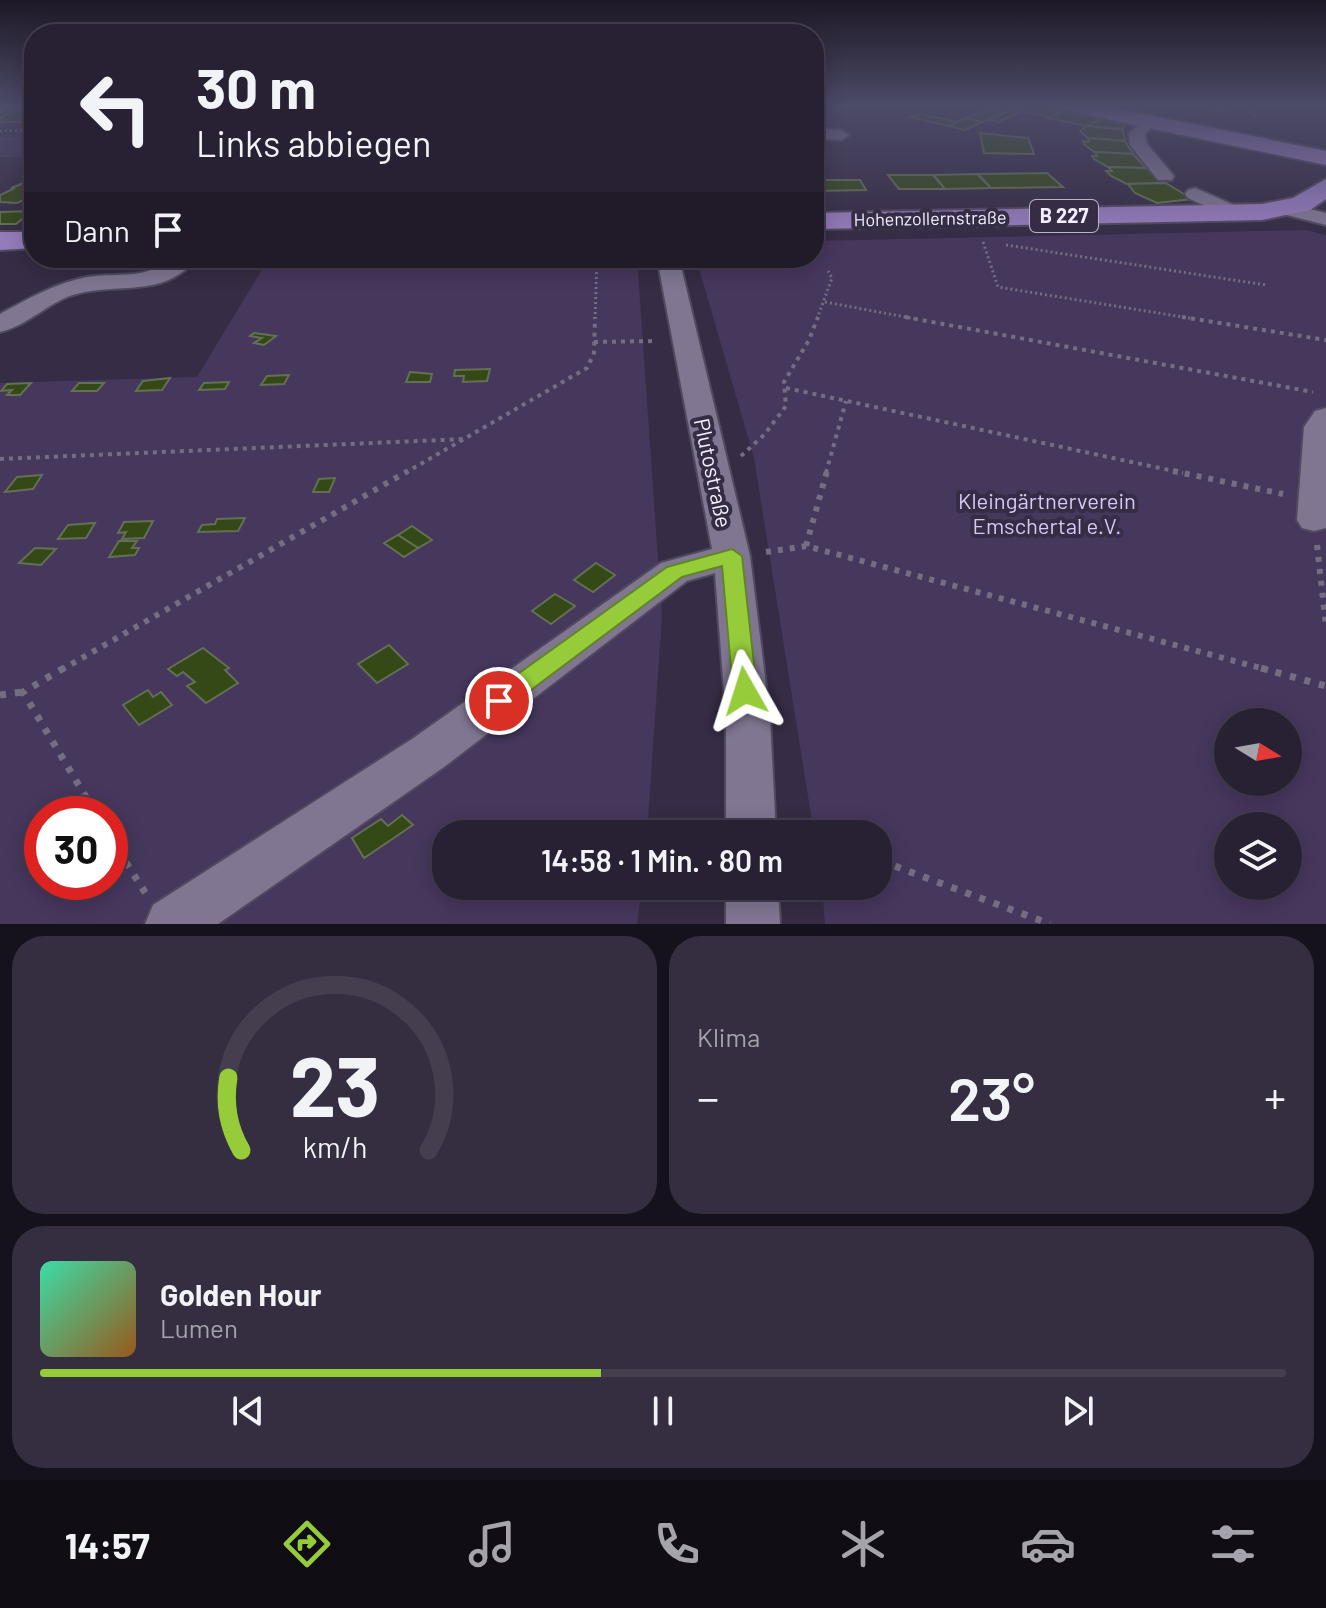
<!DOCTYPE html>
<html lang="de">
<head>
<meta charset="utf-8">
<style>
  body { margin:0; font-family:Barlow,sans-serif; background:#342e40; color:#f1f3f6; height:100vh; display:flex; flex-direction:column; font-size:30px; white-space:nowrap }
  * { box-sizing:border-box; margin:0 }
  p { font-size:26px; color:#a5a3ac }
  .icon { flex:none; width:44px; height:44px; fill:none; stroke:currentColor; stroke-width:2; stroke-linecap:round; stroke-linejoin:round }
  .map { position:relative; height:924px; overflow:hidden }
  .sheet { display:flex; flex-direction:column; gap:12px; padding:12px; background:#16121d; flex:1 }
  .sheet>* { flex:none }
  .top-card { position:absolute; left:24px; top:24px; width:800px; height:244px; border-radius:32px; box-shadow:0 4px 20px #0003,0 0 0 2px #443e4f; background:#282134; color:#f1f3f6; overflow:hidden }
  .needle { width:52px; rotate:101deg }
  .fabs { position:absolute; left:1214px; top:708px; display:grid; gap:16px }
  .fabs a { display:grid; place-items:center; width:88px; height:88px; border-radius:50%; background:#282134; box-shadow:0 4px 20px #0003,0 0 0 2px #443e4f; font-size:40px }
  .speed { position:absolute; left:24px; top:796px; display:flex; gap:16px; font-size:40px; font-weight:700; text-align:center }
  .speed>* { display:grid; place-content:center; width:104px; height:104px; border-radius:50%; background:#282134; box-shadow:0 4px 20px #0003,0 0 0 2px #443e4f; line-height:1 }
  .speed .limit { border:12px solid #d22; background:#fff; color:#111 }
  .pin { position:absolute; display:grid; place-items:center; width:68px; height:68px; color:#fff; margin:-34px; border:4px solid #fff; border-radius:50%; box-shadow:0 2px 8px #0007 }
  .me { position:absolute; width:88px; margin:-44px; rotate:354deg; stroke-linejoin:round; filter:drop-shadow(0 0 6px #0008) }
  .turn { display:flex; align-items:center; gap:28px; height:168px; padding:0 40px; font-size:36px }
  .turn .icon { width:104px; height:104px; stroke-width:2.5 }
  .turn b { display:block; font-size:56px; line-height:68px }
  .then { display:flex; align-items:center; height:76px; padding:0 40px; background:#0003; gap:16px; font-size:30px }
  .big { font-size:60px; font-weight:600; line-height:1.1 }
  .sheet .tile { flex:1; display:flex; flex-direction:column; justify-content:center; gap:12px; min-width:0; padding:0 28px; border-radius:32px; background:#342e40 }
  .sheet .dial { align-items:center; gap:0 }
  .dial svg { height:208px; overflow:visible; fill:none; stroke:#443e4f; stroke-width:7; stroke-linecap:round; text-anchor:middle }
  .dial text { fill:#f1f3f6; stroke:none }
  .song { display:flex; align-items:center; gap:24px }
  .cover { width:96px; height:96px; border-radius:12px; background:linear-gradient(135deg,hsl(160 70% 55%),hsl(30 70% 35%)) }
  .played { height:8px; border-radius:4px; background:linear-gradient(90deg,#96cc3a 45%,#443e4f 45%) }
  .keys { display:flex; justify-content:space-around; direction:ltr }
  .heat { display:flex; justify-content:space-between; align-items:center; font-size:44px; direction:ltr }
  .sheet .tiles { flex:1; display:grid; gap:12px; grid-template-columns:1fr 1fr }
  .tile:last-child { grid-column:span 2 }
  .trip { position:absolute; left:432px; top:820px; width:460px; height:80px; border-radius:32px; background:#282134; box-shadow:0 4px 20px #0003,0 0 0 2px #443e4f; font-weight:600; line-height:80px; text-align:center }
  .tab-bar { display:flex; height:128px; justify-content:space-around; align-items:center; background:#100d15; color:#a5a3ac }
  .tab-bar .icon { width:56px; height:56px }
  .tab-bar .current { color:#96cc3a }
  .tab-bar b { font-size:36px; color:#f1f3f6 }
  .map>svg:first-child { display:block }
  .green { fill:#46375d; fill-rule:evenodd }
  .building { fill:#354916; stroke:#637054; stroke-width:2 }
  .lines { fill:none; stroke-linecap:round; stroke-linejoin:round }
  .minor-casing { stroke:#51495e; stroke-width:4 }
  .major-casing { stroke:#51495e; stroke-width:4 }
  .path-far3 { stroke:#756d83; stroke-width:3; stroke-dasharray:2 3; stroke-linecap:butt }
  .path-far2 { stroke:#756d83; stroke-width:4; stroke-dasharray:4 5; stroke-linecap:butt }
  .path-far1 { stroke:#756d83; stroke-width:6; stroke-dasharray:5 7; stroke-linecap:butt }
  .path { stroke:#756d83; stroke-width:7; stroke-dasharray:6 9; stroke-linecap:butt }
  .minor { fill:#807692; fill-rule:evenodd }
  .major { fill:#947bbb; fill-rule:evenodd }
  .route { fill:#96cc3a; stroke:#628526; stroke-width:2 }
  .labels { text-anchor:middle; stroke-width:8; stroke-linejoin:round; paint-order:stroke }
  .far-street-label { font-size:18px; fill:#f4efff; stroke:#362c45 }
  .shield { fill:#362c45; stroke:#bbb4c7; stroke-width:2 }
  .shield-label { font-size:20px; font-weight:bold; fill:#f4efff }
  .street-label { font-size:22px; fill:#f4efff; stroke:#362c45 }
  .park-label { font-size:22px; fill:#d7c7f5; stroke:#362c45 }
</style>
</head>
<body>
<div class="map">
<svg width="1326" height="924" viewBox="0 0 1326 924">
  <rect width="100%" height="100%" fill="#362c45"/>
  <g class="green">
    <rect x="0" y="137" width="34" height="20"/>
    <path d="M1307,230L1326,235V924H825L822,886H878V834H814L754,458L696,258H814V241ZM1228,722H1288V782H1228ZM1228,826H1288V886H1228Z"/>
    <path d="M269,258H637L662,616L647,834H446V886H642L637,924H0V383L197,377ZM42,814H110V882H42Z"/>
  </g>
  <g class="building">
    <path d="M1022,105H1034L1062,111L1050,117L1013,109Z"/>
    <path d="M1185,105H1213L1229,108L1222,112Z"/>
    <path d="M34,109V116L21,122H0V118L13,110Z"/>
    <path d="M1013,109L1022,111L999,122L989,120Z"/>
    <path d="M987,110L1003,113L982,122L965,118Z"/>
    <path d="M1062,111L1067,112L1101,119L1086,126L1048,118Z"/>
    <path d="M921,114L957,122H959L949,126L911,117Z"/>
    <path d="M965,118L982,122L965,130L949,126Z"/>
    <path d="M1101,119L1117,123L1125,124L1123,129L1087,126Z"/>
    <path d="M1087,126L1123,130L1125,141L1088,138L1080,131Z"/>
    <path d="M980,133L1028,138L1034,154L984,153Z"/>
    <path d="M1088,138L1125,141L1133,154L1094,152L1084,144L1083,141L1089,142Z"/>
    <path d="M1095,152L1133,154L1146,168L1108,167L1094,159L1092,156H1097Z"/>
    <path d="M1108,167L1146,168L1165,183L1127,184L1111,176L1106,171H1112Z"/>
    <path d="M1047,173L1063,187L991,188L978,174Z"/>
    <path d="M977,174L991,188L945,189L934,175Z"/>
    <path d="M888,175H933L945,189H899Z"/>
    <path d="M34,179V195L17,203L0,202V195L15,188H11Z"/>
    <path d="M814,180H860L866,190L814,191Z"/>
    <path d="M1166,183L1192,199L1157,203L1135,193L1128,184Z"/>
    <path d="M32,211L16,224H0V212Z"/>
    <path d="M254,333L276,336L264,345L254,343L262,338L250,336Z"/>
    <path d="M490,369L487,381L463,382L464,376H454L455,370Z"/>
    <path d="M410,372L432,374L430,382H406Z"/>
    <path d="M289,375L284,384L261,385L267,376Z"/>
    <path d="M170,378L162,390L136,391L143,381Z"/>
    <path d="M229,382L225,389L199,390L204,383Z"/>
    <path d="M31,383L20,395H7L12,390L1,391L7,384Z"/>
    <path d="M79,383H104L97,391H72Z"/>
    <path d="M42,475L33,489L5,492L17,477Z"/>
    <path d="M335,478L329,492H313L319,479Z"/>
    <path d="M245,518L238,531L198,532L202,525L215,524L217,519Z"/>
    <path d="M153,521L144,538L122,539L126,532L118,533L124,522Z"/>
    <path d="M95,523L86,538L58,539L68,525Z"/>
    <path d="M412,526L432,540L418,548L398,535Z"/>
    <path d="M398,535L418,548L404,557L384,543Z"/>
    <path d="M119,541H137L132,548H139L135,555L109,557Z"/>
    <path d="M35,548L56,549L41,565L19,563Z"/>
    <path d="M596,563L615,575L593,592L574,580Z"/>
    <path d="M555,594L575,606L551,624L532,611Z"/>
    <path d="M389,645L408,664L377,683L358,664Z"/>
    <path d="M203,648L229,668L225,670L238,683L206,703L187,686L195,682L183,672L177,676L168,669Z"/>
    <path d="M148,690L153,697L161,692L172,705L139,725L123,705Z"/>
    <path d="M402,815L413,825L364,858L352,838L381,819L388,826Z"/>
  </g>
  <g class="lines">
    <g class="minor-casing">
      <g id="minor">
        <path d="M0,105H11L0,113Z"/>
        <path d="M1149,117L1157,122L1145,134L1147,144L1174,176L1172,180H1158L1130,145L1129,133Z"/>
        <path d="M814,128L841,130L849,135L841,140L814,138Z"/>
        <path d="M1195,188L1243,209L1246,213L1243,217H1229L1188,198L1185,194L1188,190Z"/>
        <path d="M1286,203L1326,213V225L1279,213L1276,209Z"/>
        <path d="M171,258H196C165,301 111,280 67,297C44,307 25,326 0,332V314C28,299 55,283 87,277C120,272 144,281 171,258Z"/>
        <path d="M657,258H679L750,556L770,718L776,834H726V718L715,573L687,581L444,767L218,924H145L153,905L412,739L661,563L712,549Z"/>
        <path d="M1326,408V528L1314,531L1302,528L1297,520L1304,427L1315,411Z"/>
        <path d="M726,886H778L780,924H726Z"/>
      </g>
    </g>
    <g class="major-casing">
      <g id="major">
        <path d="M1058,105H1099L1326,151V165L1068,111Z"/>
        <path d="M1326,179V199L1310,210L1262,220L814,229V213L1262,204L1293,198Z"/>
        <path d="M0,232H34V248L0,250Z"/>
      </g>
    </g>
    <g class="path-far3">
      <path d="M1254,105L1256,120"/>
      <path d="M0,131L34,130"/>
      <path d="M983,242L998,287L1195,319"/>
      <path d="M1006,245L1266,285"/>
      <path d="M825,302L916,319"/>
      <path d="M595,319L597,258"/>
      <path d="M817,319L832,278L828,271"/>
    </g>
    <g class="path-far2">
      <path d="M905,317L1313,392"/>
      <path d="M1182,317L1326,340"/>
      <path d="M594,342L657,341"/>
      <path d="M786,388L1183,473"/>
      <path d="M741,456L764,435L786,406L784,382L809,340L818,317"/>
      <path d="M0,459L465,439"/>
      <path d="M405,473L587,368L594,353L595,317"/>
      <path d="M826,473L846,401"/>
    </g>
    <g class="path-far1">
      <path d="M1173,471L1283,494"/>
      <path d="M1317,545L1326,626"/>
      <path d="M806,546L827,471"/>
      <path d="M766,552L806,546L1268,670"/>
      <path d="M61,670L408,471"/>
    </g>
    <g class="path">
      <path d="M64,668L23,692L96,814"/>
      <path d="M1261,668L1326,686"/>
      <path d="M0,695L23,692"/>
      <path d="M110,837L146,894"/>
      <path d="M881,861L1050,924"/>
    </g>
    <use href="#minor" class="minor"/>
    <use href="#major" class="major"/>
  </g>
  <linearGradient id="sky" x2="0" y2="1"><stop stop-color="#1e1826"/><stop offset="0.45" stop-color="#4c4b68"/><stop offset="1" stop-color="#4c4b68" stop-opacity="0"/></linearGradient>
  <rect width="1326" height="235" fill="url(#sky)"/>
  <path class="route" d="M732,549L742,556L757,691L754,698L745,701L736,698L733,691L722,566L682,577L507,708L499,711L490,708L486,701L490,694L667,567Z"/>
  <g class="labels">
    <g class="far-street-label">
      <text transform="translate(930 219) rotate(-1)" y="6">Hohenzollernstraße</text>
    </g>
    <rect class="shield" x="1030" y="200" width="68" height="32" rx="6"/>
    <g class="shield-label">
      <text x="1064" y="223">B 227</text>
    </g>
    <g class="street-label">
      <text transform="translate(713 473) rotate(78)" y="8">Plutostraße</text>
    </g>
    <g class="park-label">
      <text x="1047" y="509">Kleingärtnerverein<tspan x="1047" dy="25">Emschertal e.V.</tspan></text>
    </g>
  </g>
</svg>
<div class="fabs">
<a><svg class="needle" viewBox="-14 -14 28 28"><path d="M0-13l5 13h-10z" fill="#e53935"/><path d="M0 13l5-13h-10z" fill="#a5a3ac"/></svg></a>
<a><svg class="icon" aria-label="layers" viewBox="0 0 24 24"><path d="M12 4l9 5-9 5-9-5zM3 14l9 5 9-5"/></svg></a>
</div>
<div class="speed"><div class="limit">30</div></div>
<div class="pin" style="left:499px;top:701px;background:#d93025"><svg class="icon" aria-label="arrive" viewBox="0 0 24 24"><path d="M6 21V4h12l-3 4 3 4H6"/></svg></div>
<svg class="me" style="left:745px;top:691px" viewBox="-20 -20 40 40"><path d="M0-17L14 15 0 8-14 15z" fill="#96cc3a" stroke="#fff" stroke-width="4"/></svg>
<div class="trip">14:58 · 1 Min. · 80 m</div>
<div class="top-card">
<div class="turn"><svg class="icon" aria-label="left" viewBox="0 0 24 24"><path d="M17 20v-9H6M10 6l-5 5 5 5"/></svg><div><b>30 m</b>Links abbiegen</div></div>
<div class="then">Dann<svg class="icon" aria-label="arrive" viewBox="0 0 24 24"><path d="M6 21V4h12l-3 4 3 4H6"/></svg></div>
</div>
</div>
<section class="sheet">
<div class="tiles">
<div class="tile dial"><svg viewBox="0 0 100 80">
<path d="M14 69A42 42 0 1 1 86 69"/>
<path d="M14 69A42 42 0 0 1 9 41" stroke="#96cc3a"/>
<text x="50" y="56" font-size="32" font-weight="700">23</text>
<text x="50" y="72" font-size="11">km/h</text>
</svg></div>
<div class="tile"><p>Klima</p>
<div class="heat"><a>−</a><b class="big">23°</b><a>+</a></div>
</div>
<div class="tile">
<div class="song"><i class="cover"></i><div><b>Golden Hour</b><p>Lumen</p></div></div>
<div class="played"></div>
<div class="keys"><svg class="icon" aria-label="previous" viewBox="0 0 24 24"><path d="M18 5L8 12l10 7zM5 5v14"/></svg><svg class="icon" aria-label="pause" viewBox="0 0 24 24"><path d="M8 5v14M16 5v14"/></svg><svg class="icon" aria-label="next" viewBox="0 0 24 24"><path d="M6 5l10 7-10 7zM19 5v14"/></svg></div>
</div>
</div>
</section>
<nav class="tab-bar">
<b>14:57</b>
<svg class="icon current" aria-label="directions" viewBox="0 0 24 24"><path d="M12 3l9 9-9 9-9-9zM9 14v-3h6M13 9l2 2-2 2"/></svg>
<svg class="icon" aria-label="music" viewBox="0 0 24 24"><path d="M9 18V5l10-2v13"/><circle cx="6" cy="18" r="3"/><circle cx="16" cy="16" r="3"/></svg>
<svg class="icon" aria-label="phone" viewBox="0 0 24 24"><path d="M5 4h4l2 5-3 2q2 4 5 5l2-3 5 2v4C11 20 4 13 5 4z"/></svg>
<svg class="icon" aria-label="climate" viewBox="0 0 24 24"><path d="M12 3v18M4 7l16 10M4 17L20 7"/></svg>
<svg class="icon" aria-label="car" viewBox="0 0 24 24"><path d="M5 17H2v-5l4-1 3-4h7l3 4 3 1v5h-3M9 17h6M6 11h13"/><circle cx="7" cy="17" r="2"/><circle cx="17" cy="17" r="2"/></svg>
<svg class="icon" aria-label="filters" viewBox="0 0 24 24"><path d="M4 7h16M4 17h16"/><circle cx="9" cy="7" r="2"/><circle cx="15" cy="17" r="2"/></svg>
</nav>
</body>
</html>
